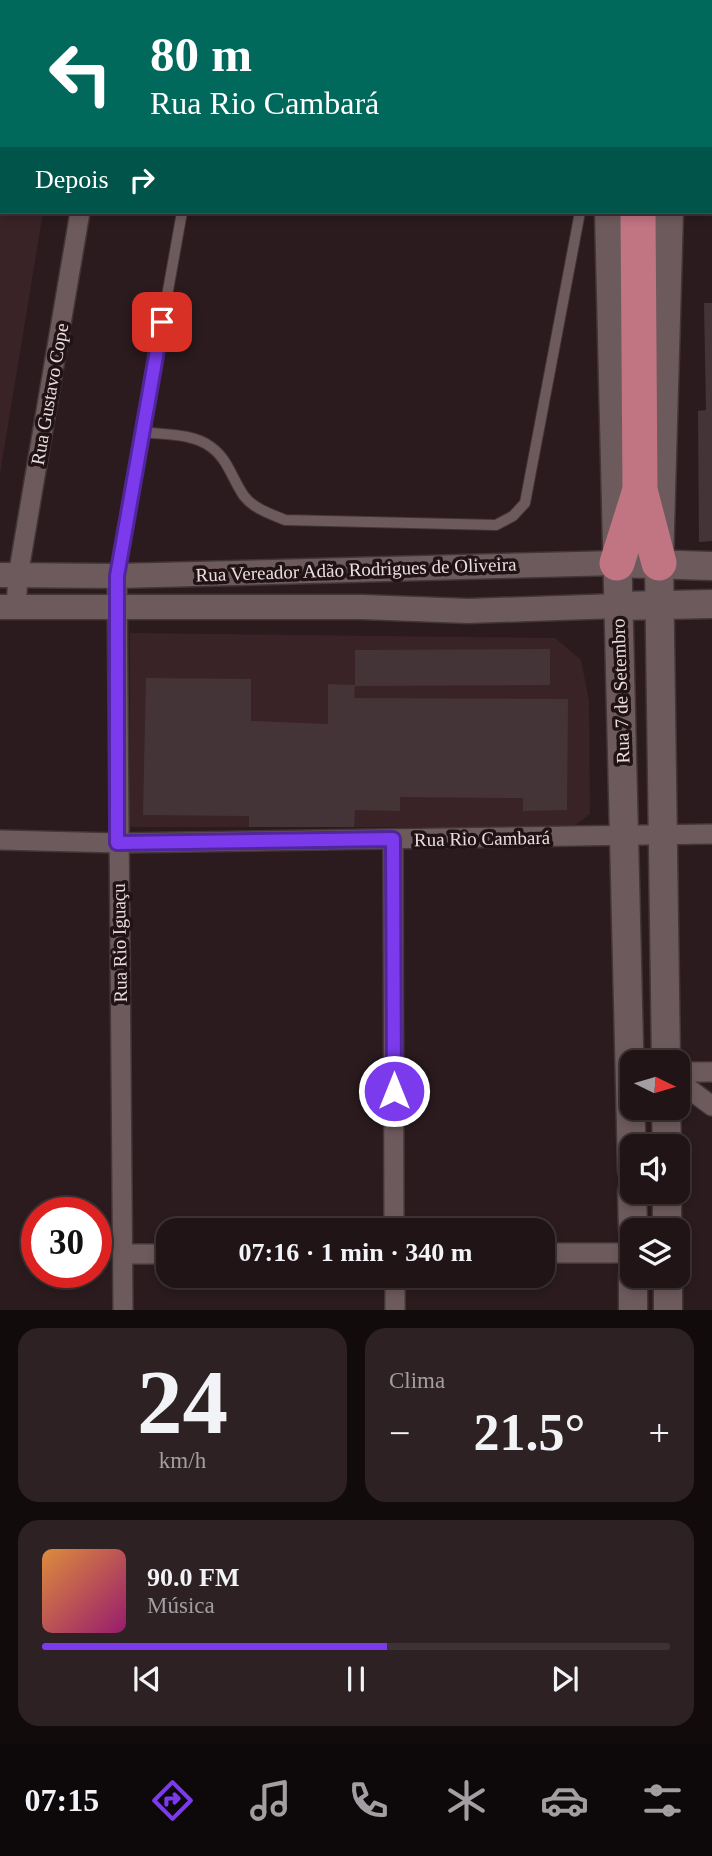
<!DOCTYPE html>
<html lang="pt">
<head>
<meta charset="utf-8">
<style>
  body { margin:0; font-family:"Times New Roman",serif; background:#2d2123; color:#f1f3f6; height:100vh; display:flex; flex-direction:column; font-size:26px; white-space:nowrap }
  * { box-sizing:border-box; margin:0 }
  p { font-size:23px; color:#a29ea1 }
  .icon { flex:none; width:38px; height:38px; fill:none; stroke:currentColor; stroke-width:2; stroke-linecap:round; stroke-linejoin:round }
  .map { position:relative; height:1310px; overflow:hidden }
  .side { display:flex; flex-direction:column; gap:18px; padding:18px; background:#120b0c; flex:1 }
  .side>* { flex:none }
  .hud { position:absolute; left:0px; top:0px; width:712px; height:214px; box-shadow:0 4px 10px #0003,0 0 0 2px #3d3335; background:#00695c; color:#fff; overflow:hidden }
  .needle { width:46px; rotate:95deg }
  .tools { position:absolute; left:620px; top:1050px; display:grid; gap:14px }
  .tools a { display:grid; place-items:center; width:70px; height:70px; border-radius:14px; background:#201416; box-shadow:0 4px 10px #0003,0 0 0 2px #3d3335; font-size:35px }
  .speed { position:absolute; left:21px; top:1197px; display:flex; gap:14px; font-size:35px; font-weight:700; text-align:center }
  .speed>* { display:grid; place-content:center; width:91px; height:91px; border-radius:50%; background:#201416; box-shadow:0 4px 10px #0003,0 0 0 2px #3d3335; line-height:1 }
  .speed .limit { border:10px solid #d22; background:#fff; color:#111 }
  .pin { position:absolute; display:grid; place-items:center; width:60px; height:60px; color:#fff; margin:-30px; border-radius:14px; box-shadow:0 4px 10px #0006 }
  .me { position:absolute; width:77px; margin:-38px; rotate:0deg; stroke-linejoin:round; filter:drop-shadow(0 0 5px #0008) }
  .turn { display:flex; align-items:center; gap:24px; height:147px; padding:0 35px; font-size:32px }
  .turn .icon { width:91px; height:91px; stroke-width:2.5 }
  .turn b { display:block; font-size:49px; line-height:60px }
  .then { display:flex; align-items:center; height:66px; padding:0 35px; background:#0003; gap:14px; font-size:26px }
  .big { font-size:52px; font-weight:800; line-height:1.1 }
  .side .tile { flex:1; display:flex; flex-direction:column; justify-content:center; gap:10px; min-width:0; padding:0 24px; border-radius:21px; background:#2d2123 }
  .side .dial { align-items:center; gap:0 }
  .dial b { font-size:91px; line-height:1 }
  .song { display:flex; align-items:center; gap:21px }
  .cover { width:84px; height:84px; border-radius:10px; background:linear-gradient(135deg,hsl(30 70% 55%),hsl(320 70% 35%)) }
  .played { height:7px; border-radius:4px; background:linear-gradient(90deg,#7c3aed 55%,#3d3335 55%) }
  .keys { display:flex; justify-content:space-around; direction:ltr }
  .heat { display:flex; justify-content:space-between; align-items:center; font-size:38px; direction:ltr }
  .side .tiles { flex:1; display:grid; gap:18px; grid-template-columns:1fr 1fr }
  .tile:last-child { grid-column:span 2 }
  .trip { position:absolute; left:156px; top:1218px; width:399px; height:70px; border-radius:21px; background:#201416; box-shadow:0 4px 10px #0003,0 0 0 2px #3d3335; font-weight:800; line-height:70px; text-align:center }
  .tab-bar { display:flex; height:112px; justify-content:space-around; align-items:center; background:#0d0809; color:#a29ea1 }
  .tab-bar .icon { width:49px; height:49px }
  .tab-bar .selected { color:#7c3aed }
  .tab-bar b { font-size:32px; color:#f1f3f6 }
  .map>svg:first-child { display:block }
  .built { fill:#392327 }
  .building { fill:#453437 }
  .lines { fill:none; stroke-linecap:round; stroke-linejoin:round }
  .service-casing { stroke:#423637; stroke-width:12 }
  .minor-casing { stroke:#423637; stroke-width:22 }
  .tertiary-casing { stroke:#423637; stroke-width:27 }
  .secondary-casing { stroke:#423637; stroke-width:31 }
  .motorway-casing { stroke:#423637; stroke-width:38 }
  .service { stroke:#6d5a5d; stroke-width:10 }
  .minor { stroke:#6d5a5d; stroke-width:19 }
  .tertiary { stroke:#6d5a5d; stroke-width:24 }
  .secondary { stroke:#6d5a5d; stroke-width:28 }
  .motorway { stroke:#c17582; stroke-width:35 }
  .route-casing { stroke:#51269a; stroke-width:18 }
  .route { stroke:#7c3aed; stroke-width:12 }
  .labels { text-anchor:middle; stroke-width:7; stroke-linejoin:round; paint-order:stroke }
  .street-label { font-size:19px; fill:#e9dedf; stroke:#211215 }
</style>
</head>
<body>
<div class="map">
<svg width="712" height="1310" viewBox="0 0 712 1310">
  <rect width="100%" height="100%" fill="#2b1b1e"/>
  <g class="built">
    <path d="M0,0H77L2,2V212H43L0,474Z"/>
    <path d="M130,633L555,638L581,660L589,701L590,814L573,827H130Z"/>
  </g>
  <g class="building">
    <path d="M704,303H712V541L699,542L698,411L706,410Z"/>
    <path d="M550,649V685L355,686V650Z"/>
    <path d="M146,678L251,679V721L328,724V684L355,685L354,698L568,699L567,810L523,811V798L400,797V811L355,810L354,827H249V816L143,815Z"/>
  </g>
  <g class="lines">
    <g class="service-casing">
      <g id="service">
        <path d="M143,432C165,435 193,433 211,447C228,459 232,479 244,496C254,509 271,514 285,520L496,525L513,516L525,503L580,212"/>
        <path d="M117,576L182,212"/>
      </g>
    </g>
    <g class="minor-casing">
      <g id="minor">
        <path d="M116,2L117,0"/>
        <path d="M117,576L123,1310"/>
        <path d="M16,608L18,576L80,212"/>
        <path d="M393,839L394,1230"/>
        <path d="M0,840L117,843L712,834"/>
        <path d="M677,1072H712"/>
        <path d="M677,1080L712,1106"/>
        <path d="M542,1253H632"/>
        <path d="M123,1254H168"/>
        <path d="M395,1276V1310"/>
      </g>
    </g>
    <g class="tertiary-casing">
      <g id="tertiary">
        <path d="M0,575L117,576L617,563"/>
        <path d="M0,607H362L468,611L618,606"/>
      </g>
    </g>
    <g class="secondary-casing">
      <g id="secondary">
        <path d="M597,0L598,2"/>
        <path d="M710,13L712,14"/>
        <path d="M710,58L712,57"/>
        <path d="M609,212L632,1170"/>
        <path d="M617,563L712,566"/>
        <path d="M618,606L712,604"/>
        <path d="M666,1062L659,563L669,212"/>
        <path d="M666,1108L667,1146"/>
        <path d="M632,1192L633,1230"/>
        <path d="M667,1192V1230"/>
        <path d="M633,1276V1310"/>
        <path d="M668,1276V1310"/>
      </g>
    </g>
    <g class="motorway-casing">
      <g id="motorway">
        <path d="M637,0V2"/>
        <path d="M638,212L640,490L659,563"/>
        <path d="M617,563L640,490"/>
      </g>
    </g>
    <use href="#service" class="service"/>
    <use href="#minor" class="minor"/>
    <use href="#tertiary" class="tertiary"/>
    <use href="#secondary" class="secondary"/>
    <use href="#motorway" class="motorway"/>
  </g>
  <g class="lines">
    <g class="route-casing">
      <path id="route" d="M162,322L117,576V843L393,839L394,1091"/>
    </g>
    <use href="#route" class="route"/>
  </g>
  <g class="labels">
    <g class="street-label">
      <text transform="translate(49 394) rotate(-80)" y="7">Rua Gustavo Cope</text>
      <text transform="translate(356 569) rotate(-2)" y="7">Rua Vereador Adão Rodrigues de Oliveira</text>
      <text transform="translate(620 691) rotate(-92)" y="7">Rua 7 de Setembro</text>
      <text transform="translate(482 838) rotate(-1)" y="7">Rua Rio Cambará</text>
      <text transform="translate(119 943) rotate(-91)" y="7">Rua Rio Iguaçu</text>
    </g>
  </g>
</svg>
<div class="tools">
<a><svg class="needle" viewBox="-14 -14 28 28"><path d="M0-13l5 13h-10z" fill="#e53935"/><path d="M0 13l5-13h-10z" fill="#a29ea1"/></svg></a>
<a><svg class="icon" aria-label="sound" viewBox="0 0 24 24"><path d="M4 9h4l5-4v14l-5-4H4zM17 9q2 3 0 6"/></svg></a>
<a><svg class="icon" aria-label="layers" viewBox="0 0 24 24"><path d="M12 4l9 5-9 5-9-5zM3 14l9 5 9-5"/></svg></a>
</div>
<div class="speed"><div class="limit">30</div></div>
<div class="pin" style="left:162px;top:322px;background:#d93025"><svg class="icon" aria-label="arrive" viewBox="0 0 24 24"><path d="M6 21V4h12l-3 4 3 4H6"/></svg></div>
<svg class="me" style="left:394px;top:1091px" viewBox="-20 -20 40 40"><circle r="17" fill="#7c3aed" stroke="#fff" stroke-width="3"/><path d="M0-11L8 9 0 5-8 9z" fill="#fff"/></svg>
<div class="trip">07:16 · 1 min · 340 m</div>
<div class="hud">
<div class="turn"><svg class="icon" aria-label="left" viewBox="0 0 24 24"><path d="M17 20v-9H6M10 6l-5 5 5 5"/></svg><div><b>80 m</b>Rua Rio Cambará</div></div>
<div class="then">Depois<svg class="icon" aria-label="right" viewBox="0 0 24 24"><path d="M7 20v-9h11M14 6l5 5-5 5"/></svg></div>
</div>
</div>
<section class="side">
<div class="tiles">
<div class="tile dial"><b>24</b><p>km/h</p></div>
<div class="tile"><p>Clima</p>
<div class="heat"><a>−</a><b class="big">21.5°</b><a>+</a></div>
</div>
<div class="tile">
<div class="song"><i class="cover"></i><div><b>90.0 FM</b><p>Música</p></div></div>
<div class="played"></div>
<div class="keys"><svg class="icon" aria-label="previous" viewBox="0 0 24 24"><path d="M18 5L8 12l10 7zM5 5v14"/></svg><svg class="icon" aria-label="pause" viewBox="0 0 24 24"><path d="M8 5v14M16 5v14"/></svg><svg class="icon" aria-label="next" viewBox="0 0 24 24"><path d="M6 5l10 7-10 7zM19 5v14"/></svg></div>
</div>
</div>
</section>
<nav class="tab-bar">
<b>07:15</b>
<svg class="icon selected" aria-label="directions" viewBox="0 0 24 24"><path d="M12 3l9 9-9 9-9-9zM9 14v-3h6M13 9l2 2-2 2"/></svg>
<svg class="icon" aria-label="music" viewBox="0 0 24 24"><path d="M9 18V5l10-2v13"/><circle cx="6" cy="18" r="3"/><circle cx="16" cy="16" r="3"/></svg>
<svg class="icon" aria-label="phone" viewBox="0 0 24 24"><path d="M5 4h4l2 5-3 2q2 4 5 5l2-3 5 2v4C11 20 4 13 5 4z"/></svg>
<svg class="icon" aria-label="climate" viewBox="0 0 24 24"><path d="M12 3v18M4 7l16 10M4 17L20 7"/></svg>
<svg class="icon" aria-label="car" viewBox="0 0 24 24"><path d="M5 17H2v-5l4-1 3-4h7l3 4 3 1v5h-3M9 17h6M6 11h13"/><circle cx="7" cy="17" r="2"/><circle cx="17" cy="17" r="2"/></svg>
<svg class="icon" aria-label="filters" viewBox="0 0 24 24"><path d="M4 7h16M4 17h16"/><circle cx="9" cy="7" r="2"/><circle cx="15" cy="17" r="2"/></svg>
</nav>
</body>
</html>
